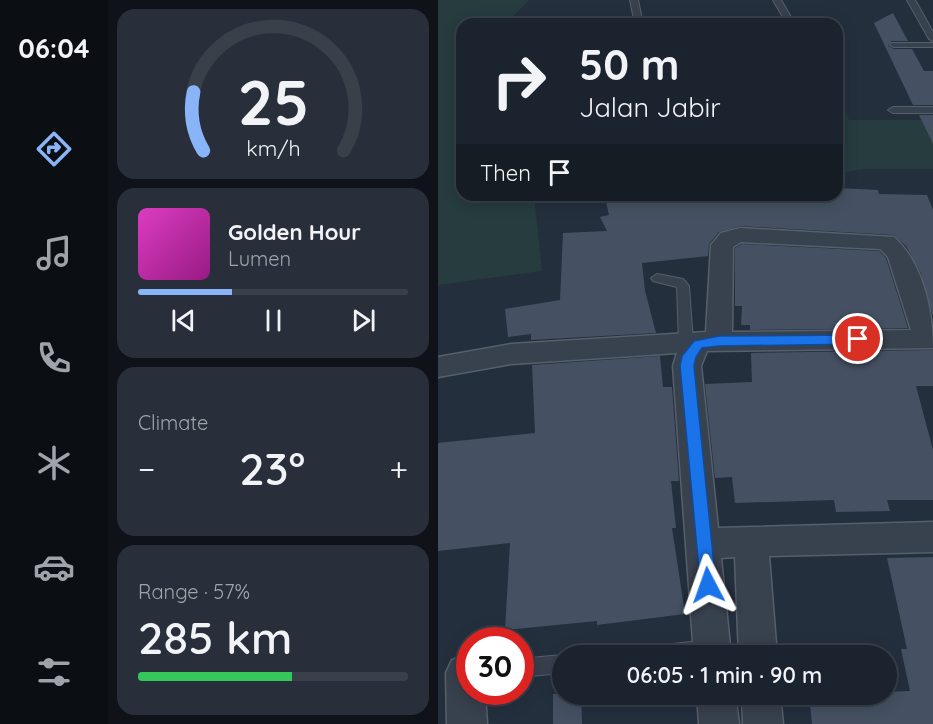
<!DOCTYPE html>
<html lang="en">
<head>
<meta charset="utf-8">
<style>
  body { margin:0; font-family:Quicksand,sans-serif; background:#282f3a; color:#f1f3f6; height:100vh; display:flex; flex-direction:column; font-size:22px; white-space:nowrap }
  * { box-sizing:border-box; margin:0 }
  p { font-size:20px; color:#a0a4aa }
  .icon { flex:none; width:33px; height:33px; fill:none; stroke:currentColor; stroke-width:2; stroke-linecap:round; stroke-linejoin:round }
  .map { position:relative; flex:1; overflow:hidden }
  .details { display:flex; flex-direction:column; gap:9px; padding:9px; background:#0f1319; width:330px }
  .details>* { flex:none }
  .top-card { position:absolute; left:18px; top:18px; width:387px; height:183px; border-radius:18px; box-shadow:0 3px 15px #0003,0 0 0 2px #39404a; background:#1b232e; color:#f1f3f6; overflow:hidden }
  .speed { position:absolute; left:18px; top:627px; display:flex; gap:12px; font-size:30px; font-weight:700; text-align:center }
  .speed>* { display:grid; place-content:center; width:78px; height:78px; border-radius:50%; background:#1b232e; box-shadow:0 3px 15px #0003,0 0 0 2px #39404a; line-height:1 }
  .speed .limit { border:9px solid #d22; background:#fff; color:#111 }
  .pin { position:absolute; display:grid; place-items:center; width:51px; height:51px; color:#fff; margin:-26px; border:3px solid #fff; border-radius:50%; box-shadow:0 2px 6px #0007 }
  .me { position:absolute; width:66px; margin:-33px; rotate:356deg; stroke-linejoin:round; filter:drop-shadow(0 0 4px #0008) }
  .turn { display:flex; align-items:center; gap:21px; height:126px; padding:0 24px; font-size:27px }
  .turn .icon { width:78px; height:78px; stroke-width:2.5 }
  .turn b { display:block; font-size:42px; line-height:51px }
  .then { display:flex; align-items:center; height:57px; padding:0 24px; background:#0003; gap:12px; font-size:22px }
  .big { font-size:45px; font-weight:600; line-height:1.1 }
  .details .widget { flex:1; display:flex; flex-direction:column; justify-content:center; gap:9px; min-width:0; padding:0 21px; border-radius:18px; background:#282f3a }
  .details .dial { align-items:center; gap:0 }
  .dial svg { height:156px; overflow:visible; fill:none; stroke:#39404a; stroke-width:7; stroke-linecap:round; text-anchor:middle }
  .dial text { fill:#f1f3f6; stroke:none }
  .song { display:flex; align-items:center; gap:18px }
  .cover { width:72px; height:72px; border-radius:9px; background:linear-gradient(135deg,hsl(310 70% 55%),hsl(310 70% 35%)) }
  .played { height:6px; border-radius:3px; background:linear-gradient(90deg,#8ab4f8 35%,#39404a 35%) }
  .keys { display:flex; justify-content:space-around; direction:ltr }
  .heat { display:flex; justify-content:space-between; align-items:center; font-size:33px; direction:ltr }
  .charge { height:9px; border-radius:4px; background:linear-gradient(90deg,#34c759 57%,#39404a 0) }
  .trip { position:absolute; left:114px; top:645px; width:345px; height:60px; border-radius:30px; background:#1b232e; box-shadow:0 3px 15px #0003,0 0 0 2px #39404a; font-weight:600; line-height:60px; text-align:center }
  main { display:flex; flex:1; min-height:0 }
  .menu { display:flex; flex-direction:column; width:108px; justify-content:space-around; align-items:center; background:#0b0e12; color:#a0a4aa }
  .menu .icon { width:42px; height:42px }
  .menu .selected { color:#8ab4f8 }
  .menu b { font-size:27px; color:#f1f3f6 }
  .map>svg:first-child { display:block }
  .green { fill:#263c3f }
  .building { fill:#455162 }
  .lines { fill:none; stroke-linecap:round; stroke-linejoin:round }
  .lane-casing { stroke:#565f6c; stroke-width:2 }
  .street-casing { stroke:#565f6c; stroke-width:3 }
  .lane { fill:#38414e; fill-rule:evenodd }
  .street { fill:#38414e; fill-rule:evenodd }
  .route { fill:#1a73e8; stroke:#114b97; stroke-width:1.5 }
</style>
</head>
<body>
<main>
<nav class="menu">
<b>06:04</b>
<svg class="icon selected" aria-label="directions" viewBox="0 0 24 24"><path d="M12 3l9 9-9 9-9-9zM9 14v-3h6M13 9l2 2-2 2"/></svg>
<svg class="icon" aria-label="music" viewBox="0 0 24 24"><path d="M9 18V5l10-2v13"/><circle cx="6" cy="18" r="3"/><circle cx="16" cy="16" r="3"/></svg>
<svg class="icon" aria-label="phone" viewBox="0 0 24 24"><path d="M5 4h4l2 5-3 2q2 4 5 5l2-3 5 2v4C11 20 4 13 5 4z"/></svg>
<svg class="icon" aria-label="climate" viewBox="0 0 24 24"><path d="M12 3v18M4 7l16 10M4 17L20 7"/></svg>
<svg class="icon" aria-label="car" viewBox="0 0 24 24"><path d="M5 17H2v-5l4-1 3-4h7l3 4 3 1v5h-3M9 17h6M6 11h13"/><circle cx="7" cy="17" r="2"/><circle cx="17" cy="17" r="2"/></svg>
<svg class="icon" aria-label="filters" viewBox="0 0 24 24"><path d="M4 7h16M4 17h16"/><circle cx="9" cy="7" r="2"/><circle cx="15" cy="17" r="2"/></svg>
</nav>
<section class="details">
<div class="widget dial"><svg viewBox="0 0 100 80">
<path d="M14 69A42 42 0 1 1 86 69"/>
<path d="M14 69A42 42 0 0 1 9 39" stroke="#8ab4f8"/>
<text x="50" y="56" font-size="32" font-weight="700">25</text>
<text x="50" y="72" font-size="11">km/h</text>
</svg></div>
<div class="widget">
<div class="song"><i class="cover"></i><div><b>Golden Hour</b><p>Lumen</p></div></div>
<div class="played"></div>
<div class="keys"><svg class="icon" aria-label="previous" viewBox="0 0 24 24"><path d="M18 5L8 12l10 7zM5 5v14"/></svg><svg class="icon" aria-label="pause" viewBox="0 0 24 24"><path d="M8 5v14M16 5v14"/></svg><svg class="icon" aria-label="next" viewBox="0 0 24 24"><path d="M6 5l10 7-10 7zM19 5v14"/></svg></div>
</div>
<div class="widget"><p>Climate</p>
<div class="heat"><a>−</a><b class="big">23°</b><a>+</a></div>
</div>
<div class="widget"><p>Range · 57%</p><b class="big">285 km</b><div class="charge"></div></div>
</section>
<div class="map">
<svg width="495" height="724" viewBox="0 0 495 724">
  <rect width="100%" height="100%" fill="#242f3e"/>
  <g class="green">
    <path d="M0,0H91L68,24H24V195H96L104,271L0,285Z"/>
    <path d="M399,89L411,120H495V169H427L399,173Z"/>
  </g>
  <g class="building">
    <path d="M455,13L470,41H453L450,46L456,49H474L486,71H495V105H475L436,23Z"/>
    <path d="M481,115H495V144Z"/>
    <path d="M399,188L440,190L441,194L489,195L495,210V317L483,273L468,246L456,235L302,226L281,232L271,244L270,256L204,263L207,291L218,333L93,340V334L70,337L67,309L122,300L125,233L169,231L162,217L171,215L167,197L267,195L318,201L319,195H399Z"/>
    <path d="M304,244L441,251L448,258L470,328L312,330V325H303L304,306H297V248Z"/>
    <path d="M495,350V386H478L495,450V500H449L452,511L398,512L396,500L297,503L294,477L277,478L267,384L314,382L313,353Z"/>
    <path d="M222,356L225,387H234L241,481H233L238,528H234L247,614L159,625V621L67,630L72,543L0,551V443L97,433L94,365Z"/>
    <path d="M495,557V724H374L371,694H448V692L472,691L463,649H469L449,558Z"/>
    <path d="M115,694H143L144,724H115Z"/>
  </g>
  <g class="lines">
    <g class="lane-casing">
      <g id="lane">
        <path d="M192,0H200L205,24H197Z"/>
        <path d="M335,0H343L357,24H349Z"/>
        <path d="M469,0H477L495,32V41L491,39Z"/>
        <path d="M453,43H495V47H456L452,45Z"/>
        <path d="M495,107V113H455L450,110L455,107Z"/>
        <path d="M219,274L245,279L251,286L255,343L253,346H243L241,343L239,287L215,281L213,278Z"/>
        <path d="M272,640L279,642L281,649L279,656H196L198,649L205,647Z"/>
        <path d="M124,655L126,656L124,673L82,677V659Z"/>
      </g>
    </g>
    <g class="street-casing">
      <g id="street">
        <path d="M302,228L456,237C485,263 495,311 495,348L269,351L263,366L280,528L495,522V552L331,556L339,656H301L297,557L283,558L293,656H256L235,366L239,353L73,364L0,377V357L73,344L268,332L273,245L283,233ZM303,242L442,249L450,257L473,330L294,332L295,247Z"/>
        <path d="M27,654L32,656V692H47L49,724H9L8,673L14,660Z"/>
        <path d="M259,694H297L301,724H261Z"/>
        <path d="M304,694H342L345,724H305Z"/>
      </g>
    </g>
    <use href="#lane" class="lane"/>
    <use href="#street" class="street"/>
  </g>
  <path class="route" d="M420,335L426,339L420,344L281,346L264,348L258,357L256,366L278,585L276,591L270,593L263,591L242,366L244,356L256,341L281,336Z"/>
</svg>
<div class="speed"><div class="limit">30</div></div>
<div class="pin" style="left:420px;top:339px;background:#d93025"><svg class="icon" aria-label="arrive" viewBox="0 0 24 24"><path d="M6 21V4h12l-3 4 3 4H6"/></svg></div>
<svg class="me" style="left:270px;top:585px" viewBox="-20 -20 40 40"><path d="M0-17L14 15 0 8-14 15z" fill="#1a73e8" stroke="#fff" stroke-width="4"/></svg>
<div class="trip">06:05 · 1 min · 90 m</div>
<div class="top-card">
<div class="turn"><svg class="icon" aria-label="right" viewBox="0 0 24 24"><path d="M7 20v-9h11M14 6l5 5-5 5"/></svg><div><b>50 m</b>Jalan Jabir</div></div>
<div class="then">Then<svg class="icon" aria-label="arrive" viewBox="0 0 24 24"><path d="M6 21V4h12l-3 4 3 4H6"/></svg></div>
</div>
</div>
</main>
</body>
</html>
